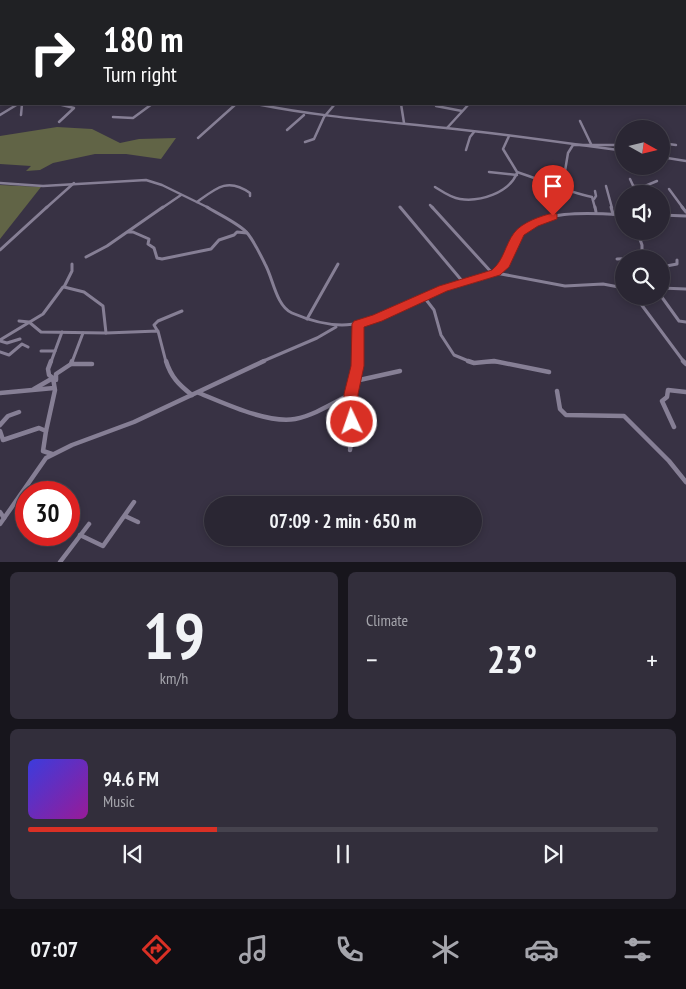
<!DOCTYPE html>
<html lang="en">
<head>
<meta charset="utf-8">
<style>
  body { margin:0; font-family:"PT Sans Narrow",sans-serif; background:#322e3b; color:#f1f3f6; height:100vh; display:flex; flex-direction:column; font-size:19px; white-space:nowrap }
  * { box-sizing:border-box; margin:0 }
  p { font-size:16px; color:#a5a5ac }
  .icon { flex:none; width:28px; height:28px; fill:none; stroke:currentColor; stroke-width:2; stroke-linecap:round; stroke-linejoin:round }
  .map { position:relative; height:562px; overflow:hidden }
  .drawer { display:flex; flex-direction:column; gap:10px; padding:10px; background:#17151c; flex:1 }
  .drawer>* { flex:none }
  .guide { position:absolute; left:0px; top:0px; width:686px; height:105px; box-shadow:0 2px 8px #0003,0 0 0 1px #46434e; background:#202124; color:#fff; overflow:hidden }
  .needle { width:32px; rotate:98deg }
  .fabs { position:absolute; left:615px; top:120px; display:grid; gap:10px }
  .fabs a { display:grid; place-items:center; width:55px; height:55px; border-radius:50%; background:#2a2633; box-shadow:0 2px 8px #0003,0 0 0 1px #46434e; font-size:25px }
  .speed { position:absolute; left:15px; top:481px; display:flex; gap:10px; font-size:25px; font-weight:700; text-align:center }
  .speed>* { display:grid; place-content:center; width:65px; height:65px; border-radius:50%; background:#2a2633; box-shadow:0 2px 8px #0003,0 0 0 1px #46434e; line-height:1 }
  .speed .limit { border:8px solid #d22; background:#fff; color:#111 }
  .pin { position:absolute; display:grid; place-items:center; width:42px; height:42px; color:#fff; margin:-51px -21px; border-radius:50% 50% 50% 0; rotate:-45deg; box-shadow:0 0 5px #0007 }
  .pin .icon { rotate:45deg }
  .me { position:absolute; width:55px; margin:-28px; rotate:357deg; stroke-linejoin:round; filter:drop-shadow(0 0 4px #0008) }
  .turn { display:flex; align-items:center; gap:18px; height:105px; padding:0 20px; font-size:22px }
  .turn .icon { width:65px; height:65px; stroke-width:2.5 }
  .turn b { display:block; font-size:35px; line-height:42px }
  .big { font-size:38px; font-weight:700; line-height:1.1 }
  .drawer .card { flex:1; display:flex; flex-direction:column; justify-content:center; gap:8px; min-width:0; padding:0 18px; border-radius:8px; background:#322e3b }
  .drawer .dial { align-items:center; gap:0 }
  .dial b { font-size:65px; line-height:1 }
  .song { display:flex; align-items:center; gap:15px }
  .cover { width:60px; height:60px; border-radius:8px; background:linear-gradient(135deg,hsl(240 70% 55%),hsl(300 70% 35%)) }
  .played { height:5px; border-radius:2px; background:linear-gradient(90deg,#d93025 30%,#46434e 30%) }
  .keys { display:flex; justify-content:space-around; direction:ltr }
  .heat { display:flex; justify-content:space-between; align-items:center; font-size:28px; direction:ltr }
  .drawer .tiles { flex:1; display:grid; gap:10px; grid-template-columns:1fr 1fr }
  .card:last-child { grid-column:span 2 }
  .trip { position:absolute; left:204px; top:496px; width:278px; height:50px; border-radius:25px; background:#2a2633; box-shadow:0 2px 8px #0003,0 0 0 1px #46434e; font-weight:700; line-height:50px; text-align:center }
  .tabs { display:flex; height:80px; justify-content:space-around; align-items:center; background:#110f14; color:#a5a5ac }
  .tabs .icon { width:35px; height:35px }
  .tabs .current { color:#d93025 }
  .tabs b { font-size:22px; color:#f1f3f6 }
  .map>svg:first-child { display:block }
  .forest { fill:#616446 }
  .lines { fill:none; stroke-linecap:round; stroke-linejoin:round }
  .stream { stroke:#425f72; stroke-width:1 }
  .street-far3 { stroke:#867f95; stroke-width:2 }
  .street-far2 { stroke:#867f95; stroke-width:2.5 }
  .street-far1 { stroke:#867f95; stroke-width:3 }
  .street { stroke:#867f95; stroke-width:4.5 }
  .secondary { stroke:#a4859c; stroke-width:2.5 }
  .route { fill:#d93025; stroke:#8d1f18 }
</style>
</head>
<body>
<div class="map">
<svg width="686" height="562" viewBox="0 0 686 562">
  <rect width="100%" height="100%" fill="#383244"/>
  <g class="forest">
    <path d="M57,127L92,129L120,143L139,139L176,138L161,159L126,154H95L53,163L40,170L26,171L31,166L0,164V136Z"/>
    <path d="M0,185L41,187L0,239Z"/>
  </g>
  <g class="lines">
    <g class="stream">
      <path d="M685,46L686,48"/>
      <path d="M685,51L686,53"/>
    </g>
    <g class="street-far3">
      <path d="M510,0L519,1"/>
      <path d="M570,0L572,1"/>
      <path d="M45,1L47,0"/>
      <path d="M246,1L268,0"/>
      <path d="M411,1L425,0"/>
    </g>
    <g class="street-far2">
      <path d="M58,104L74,108L59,122"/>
      <path d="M256,104C321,117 380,121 446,128C505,134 565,143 624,151"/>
      <path d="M401,104L404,123"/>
      <path d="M436,104V106L462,111"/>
      <path d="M0,115L18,104"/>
      <path d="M21,115L22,104"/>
      <path d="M113,117L133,118L152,104"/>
      <path d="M580,121L591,144"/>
      <path d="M447,128L469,104"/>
      <path d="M287,130L304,115"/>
      <path d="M509,136L503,149L517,172C542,180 566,192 592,197L595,208"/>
      <path d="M198,138L236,104"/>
      <path d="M305,142L314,139L324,117L335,104"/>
      <path d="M661,143L676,145"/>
      <path d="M466,150L470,137L474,132"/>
      <path d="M661,157L686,161"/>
      <path d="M489,172L517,175"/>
      <path d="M537,178L565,171L568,153L573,145H624"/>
      <path d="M630,179L637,194"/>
      <path d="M0,183L43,186L146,180L162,185L209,208"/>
      <path d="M606,186L612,208"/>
      <path d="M634,186H645L657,181"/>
      <path d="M435,187C443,192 451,198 460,199C480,202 509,193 517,173"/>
      <path d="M669,189L683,208"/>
      <path d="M594,199L596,196L595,191"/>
      <path d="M197,202C216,188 228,177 250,193V196"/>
      <path d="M430,205L433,208"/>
      <path d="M46,208L74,183"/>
      <path d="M162,208L181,195"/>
    </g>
    <g class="street-far1">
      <path d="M207,207C218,214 242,225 248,234C255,243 260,254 265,264C273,278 276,306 292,313C355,340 375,316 431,293C449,286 481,282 497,273C509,265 509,248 517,237C536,208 594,213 624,215"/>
      <path d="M400,207L463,282"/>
      <path d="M432,207L493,274"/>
      <path d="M595,207L596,212"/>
      <path d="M611,207L613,214"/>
      <path d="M682,207L686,212"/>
      <path d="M661,215L686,216"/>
      <path d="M637,231L642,245V259"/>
      <path d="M128,232H133L149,239L148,244L154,248L157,258L162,259L211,249L219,240L234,235L237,232L247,233"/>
      <path d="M0,250L47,207"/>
      <path d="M86,257L107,246L163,207"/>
      <path d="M617,259L642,258"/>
      <path d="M72,264V271L64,287L84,292L103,306L106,333L158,331L166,362"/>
      <path d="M661,267L677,264V260"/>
      <path d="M496,273L565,286L603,284L624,288"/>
      <path d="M661,288L686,289"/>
      <path d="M635,296L684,362"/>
      <path d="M661,296L679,321L686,322"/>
      <path d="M424,297L434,310L441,335L454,355L471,362"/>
      <path d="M307,319L338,264"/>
      <path d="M19,321L29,322L41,332L106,333"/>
      <path d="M157,330L154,325L158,321L182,311"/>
      <path d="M0,340L43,314L63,287"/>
      <path d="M0,341L7,343L20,339"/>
      <path d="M41,351H55L51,362"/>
      <path d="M55,351L62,332"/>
      <path d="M0,352L9,355L22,344L28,347"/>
      <path d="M72,362L83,333"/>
      <path d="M261,362L317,338L336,327"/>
      <path d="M357,362L358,324"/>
      <path d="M485,362H498"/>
    </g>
    <g class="street">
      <path d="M166,361C171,377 179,385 192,395"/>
      <path d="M468,361L474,363L494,361L549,372"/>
      <path d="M683,361L686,364"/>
      <path d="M71,364H92"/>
      <path d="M53,380H56V374L71,364L72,361"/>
      <path d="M355,381L400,371"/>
      <path d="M34,389L53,378"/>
      <path d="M557,391L560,409L566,415L624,416L669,461L686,482"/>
      <path d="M0,393L54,388"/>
      <path d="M199,393C224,403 268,424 295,419C315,415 333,403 351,394"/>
      <path d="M0,425L8,416L19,412"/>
      <path d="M674,427L662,401L667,397L668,390L686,392"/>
      <path d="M0,431L3,440L39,428L46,431L43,451L52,454"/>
      <path d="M46,431L55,390L53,378L49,375L48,369L51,361"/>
      <path d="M350,450L353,429L351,394L357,361"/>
      <path d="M0,512L4,518"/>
      <path d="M125,516L138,522"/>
      <path d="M0,524L46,458L72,445L134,422L264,361"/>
      <path d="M80,535L103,546L134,502"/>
      <path d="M60,562L89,524"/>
    </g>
    <path class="secondary" d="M407,0L411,1"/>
  </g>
  <path class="route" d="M553,213L557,214V219L538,226L524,235L509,267L500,275L447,291L382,321L364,327V366L358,394L359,422L357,427L352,428L347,427L345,422L344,394L351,366L352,324L354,321L373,315L439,286L492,270C504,260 505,245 514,233C522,222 541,216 553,213Z"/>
</svg>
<div class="fabs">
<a><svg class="needle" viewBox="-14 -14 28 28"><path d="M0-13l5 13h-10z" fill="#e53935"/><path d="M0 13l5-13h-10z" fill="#a5a5ac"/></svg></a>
<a><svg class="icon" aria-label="sound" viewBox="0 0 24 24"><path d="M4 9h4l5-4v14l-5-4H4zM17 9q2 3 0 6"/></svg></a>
<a><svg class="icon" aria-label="search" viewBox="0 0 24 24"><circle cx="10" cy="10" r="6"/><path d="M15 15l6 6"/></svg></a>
</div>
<div class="speed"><div class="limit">30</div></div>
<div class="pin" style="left:553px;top:216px;background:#d93025"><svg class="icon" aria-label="arrive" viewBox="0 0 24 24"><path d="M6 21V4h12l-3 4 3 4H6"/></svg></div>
<svg class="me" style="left:352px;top:422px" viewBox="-20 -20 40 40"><circle r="17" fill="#d93025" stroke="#fff" stroke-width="3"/><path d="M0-11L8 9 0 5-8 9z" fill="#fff"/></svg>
<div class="trip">07:09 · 2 min · 650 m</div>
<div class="guide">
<div class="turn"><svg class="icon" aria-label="right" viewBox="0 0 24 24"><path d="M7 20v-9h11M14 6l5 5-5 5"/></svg><div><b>180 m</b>Turn right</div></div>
</div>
</div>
<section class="drawer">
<div class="tiles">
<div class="card dial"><b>19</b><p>km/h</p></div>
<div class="card"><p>Climate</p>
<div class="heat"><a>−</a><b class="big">23°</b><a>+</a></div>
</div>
<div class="card">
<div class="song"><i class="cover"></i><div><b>94.6 FM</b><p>Music</p></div></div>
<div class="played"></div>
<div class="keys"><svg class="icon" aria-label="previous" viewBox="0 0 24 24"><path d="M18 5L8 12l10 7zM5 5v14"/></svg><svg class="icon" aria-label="pause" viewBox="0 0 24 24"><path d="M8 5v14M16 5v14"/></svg><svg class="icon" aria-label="next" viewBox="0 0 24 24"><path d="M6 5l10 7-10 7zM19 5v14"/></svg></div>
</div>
</div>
</section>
<nav class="tabs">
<b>07:07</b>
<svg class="icon current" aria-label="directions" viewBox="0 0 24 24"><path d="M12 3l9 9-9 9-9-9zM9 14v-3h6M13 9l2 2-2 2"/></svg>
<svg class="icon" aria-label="music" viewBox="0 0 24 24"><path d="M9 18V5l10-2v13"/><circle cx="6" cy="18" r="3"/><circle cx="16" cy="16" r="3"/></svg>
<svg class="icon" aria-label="phone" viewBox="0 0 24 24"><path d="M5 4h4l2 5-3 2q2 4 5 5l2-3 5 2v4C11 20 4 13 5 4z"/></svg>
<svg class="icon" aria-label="climate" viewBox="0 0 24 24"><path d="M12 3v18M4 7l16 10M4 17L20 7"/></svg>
<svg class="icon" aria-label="car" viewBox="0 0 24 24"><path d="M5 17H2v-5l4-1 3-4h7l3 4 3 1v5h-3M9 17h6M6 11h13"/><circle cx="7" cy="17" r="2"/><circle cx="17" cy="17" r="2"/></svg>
<svg class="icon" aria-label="filters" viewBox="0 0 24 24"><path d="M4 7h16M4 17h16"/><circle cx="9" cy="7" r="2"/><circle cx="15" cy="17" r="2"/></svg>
</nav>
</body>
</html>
